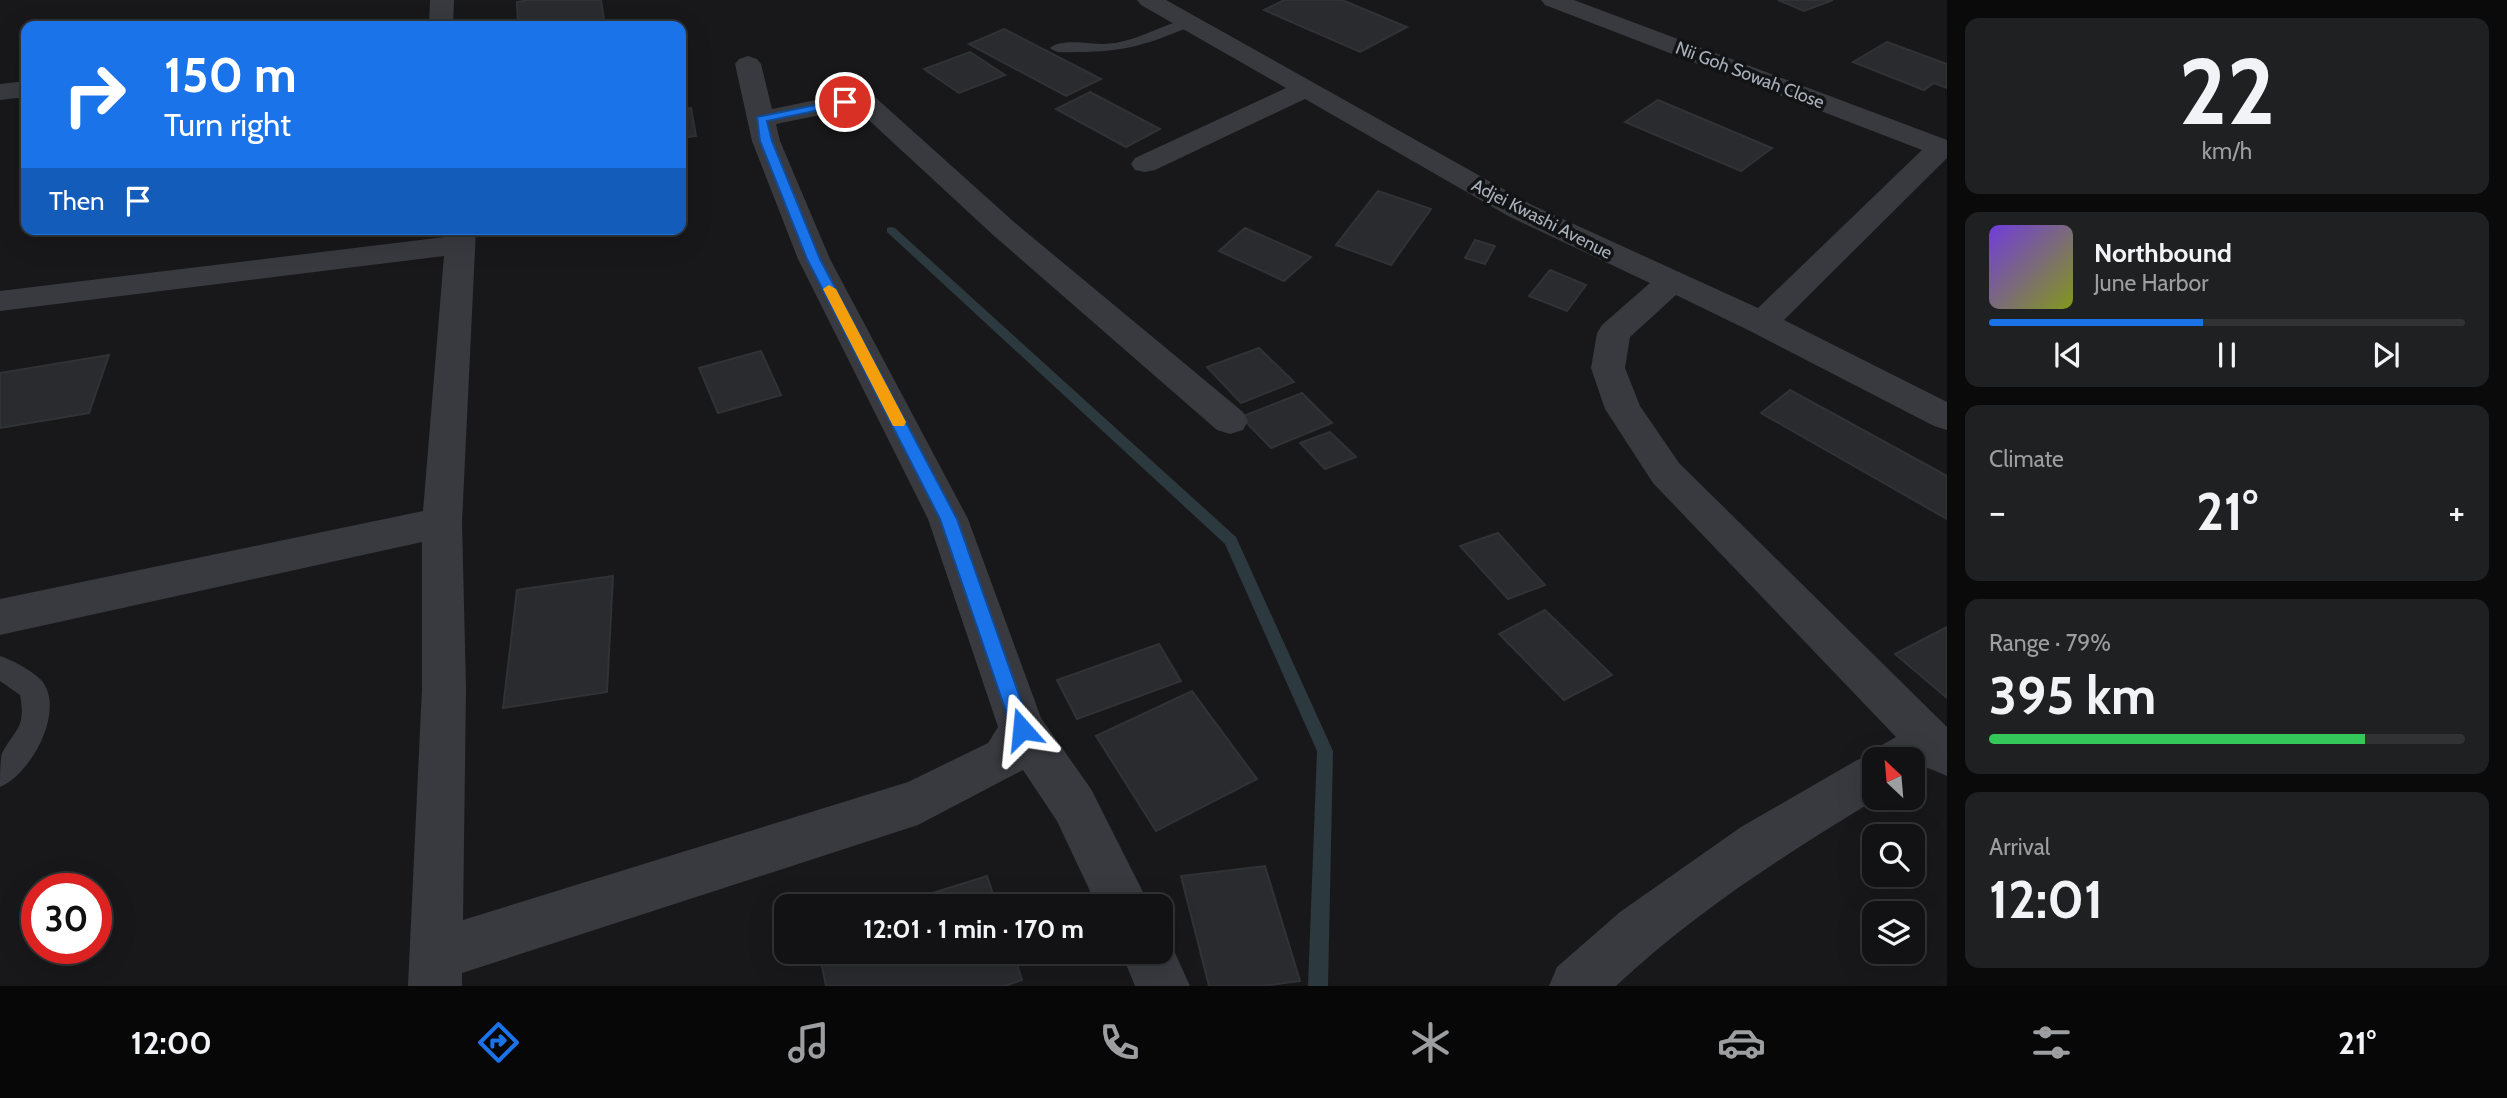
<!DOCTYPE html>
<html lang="en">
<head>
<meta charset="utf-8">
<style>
  body { margin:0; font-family:Cabin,sans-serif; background:#1f2022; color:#f1f3f6; height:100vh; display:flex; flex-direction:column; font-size:26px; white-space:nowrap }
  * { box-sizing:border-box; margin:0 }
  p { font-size:23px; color:#9c9ea0 }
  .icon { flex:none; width:38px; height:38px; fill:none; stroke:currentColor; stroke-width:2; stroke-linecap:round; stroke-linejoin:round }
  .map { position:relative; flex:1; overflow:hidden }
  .side { display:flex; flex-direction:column; gap:18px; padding:18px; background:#0a0a0b; width:560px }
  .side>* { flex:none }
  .guide { position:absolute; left:21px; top:21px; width:665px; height:214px; border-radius:14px; box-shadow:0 7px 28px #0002,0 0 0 2px #313234; background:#1a73e8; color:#fff; overflow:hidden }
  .needle { width:46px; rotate:334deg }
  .buttons { position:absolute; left:1862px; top:747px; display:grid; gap:14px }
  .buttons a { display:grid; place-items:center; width:63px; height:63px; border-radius:14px; background:#121214; box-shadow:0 7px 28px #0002,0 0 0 2px #313234; font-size:35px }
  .speed { position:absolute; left:21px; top:873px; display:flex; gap:14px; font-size:35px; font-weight:700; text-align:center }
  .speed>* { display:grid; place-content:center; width:91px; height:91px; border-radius:50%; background:#121214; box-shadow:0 7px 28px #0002,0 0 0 2px #313234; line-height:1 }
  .speed .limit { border:10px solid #d22; background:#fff; color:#111 }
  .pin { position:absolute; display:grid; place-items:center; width:60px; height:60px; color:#fff; margin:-30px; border:4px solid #fff; border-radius:50%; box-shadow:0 2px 7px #0007 }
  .me { position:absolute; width:77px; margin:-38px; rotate:342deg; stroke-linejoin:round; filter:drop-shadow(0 0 5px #0008) }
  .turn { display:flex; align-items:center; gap:24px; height:147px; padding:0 28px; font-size:32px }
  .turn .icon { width:91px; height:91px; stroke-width:2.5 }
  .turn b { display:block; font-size:49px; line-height:60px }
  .then { display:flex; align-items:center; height:66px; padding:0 28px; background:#0003; gap:14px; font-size:26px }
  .big { font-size:52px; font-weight:800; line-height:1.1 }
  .side .card { flex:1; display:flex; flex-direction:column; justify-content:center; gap:10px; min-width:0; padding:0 24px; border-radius:14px; background:#1f2022 }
  .side .dial { align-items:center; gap:0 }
  .dial b { font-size:91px; line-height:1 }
  .song { display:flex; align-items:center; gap:21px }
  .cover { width:84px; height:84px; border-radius:10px; background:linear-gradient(135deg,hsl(260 70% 55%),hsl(70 70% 35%)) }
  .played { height:7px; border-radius:4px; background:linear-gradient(90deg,#1a73e8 45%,#313234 45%) }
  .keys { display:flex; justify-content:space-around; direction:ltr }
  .heat { display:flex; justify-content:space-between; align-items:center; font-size:38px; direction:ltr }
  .charge { height:10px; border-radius:5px; background:linear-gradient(90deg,#34c759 79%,#313234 0) }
  .trip { position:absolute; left:774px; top:894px; width:399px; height:70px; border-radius:14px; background:#121214; box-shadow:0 7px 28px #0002,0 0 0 2px #313234; font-weight:800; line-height:70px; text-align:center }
  .menu { display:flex; height:112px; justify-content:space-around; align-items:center; background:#070708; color:#9c9ea0 }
  .menu .icon { width:49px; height:49px }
  .menu .current { color:#1a73e8 }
  .menu b { font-size:32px; color:#f1f3f6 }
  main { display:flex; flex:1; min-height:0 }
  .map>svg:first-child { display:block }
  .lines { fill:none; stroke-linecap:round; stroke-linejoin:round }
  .stream { fill:#2c393f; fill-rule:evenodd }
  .building { fill:#2a2b2e; stroke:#313236; stroke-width:2 }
  .lane { fill:#383a3f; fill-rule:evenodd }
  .street { fill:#383a3f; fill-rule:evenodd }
  .route { fill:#1a73e8; stroke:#114b97; stroke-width:2 }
  .slow { fill:#f59e0b }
  .labels { text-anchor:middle; stroke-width:7; stroke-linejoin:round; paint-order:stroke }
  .far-street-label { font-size:18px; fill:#a9b0bb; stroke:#121315 }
</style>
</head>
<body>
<main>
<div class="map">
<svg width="1947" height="986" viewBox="0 0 1947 986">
  <rect width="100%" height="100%" fill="#18181a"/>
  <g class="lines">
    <path class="stream" d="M891,227L895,228L1236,537L1333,751L1328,986H1308L1317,751L1225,544L887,232V228Z"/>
  </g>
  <g class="building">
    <path d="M529,0H601L605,26H518L517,2Z"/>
    <path d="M1284,0H1342L1407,27L1360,52L1264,10Z"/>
    <path d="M1778,0H1833L1804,11Z"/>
    <path d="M1004,29L1101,79L1066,96L969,44Z"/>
    <path d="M1887,42L1947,64V88L1934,83L1924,90L1853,62Z"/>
    <path d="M970,52L1005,75L959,93L924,69Z"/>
    <path d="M1090,92L1160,129L1126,147L1056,109Z"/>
    <path d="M1658,100L1772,148L1741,171L1625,122Z"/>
    <path d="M691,108L696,136L681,138V110Z"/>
    <path d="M1378,191L1431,209L1391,265L1336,245Z"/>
    <path d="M1245,228L1311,257L1284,281L1219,251Z"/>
    <path d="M1475,240L1495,246L1485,264L1465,258Z"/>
    <path d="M1550,270L1586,285L1567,311L1529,296Z"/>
    <path d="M1259,348L1294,382L1241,403L1207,367Z"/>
    <path d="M761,351L781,395L718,413L699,368Z"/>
    <path d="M109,355L89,413L0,428V373Z"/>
    <path d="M1790,390L1947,476V519L1761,413Z"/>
    <path d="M1302,393L1332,423L1271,448L1241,417Z"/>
    <path d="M1330,432L1356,457L1325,469L1300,443Z"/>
    <path d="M1498,533L1545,585L1508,599L1460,546Z"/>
    <path d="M613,576L607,692L503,708L517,590Z"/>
    <path d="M1545,610L1612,675L1564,700L1499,634Z"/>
    <path d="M1947,627V698L1895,654Z"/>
    <path d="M1159,644L1181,681L1077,719L1057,680Z"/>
    <path d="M1192,691L1257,779L1156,831L1096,736Z"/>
    <path d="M1265,866L1300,981L1262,986H1209L1181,876Z"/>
    <path d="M987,876L997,906H891Z"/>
    <path d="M819,952H1013L1022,980L1005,986H826Z"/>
  </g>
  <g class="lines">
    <g class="lane">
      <path d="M1189,18L1196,22L1194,25C1148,44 1127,52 1076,52C1066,52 1057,54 1050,48C1061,38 1089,44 1104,44C1135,43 1160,25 1189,18Z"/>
      <path d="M0,656C12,660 33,671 42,681C66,711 30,775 0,787C0,777 0,761 2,753C16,728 26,728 20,695L0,681Z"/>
    </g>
    <g class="street">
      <path d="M430,0H454L453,26H429Z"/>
      <path d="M1137,0H1166L1532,205L1758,308L1922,150L1545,5L1541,0H1574L1947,140V158L1784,320L1947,402V430L1934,426L1750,331L1676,295L1630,337L1625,368L1640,406L1679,463L1947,727V776L1928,768L1913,776V760H1874V798H1878C1786,854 1695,912 1616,986H1549L1557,967L1620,912L1741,827L1857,760L1874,753L1878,755L1882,745L1896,737L1653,483L1605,409L1591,368L1597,333L1602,325L1650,283L1510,217L1305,99L1155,170L1145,172L1135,170L1131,164L1135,158L1286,88L1141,5Z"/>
      <path d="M748,56L757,59L761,64L772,109L845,94L876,98L1014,222L1243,412L1248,421L1243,430L1230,434L1217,430L992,234L859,111L845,110L776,124L780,141L830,259L968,519L1041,718L1091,789L1150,906H1097L1057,821L1023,770L918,825L462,973V986H408L422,688V542L0,635V599L423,511L444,256L0,311V291L445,237L446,229H476L462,522L466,688L463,920L908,782L988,743L998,727L928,519L798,259L752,141L735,64L739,59Z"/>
      <path d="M26,81V97L0,100V84Z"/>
      <path d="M1160,931L1166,933L1190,986H1135L1121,952H1160Z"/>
    </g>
  </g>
  <path class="route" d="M845,99L848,100V104L767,121L772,141L820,259L957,519L1031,729L1029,735L1022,737L1015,735L1012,729L940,519L807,259L760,141L757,117Z"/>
  <path class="slow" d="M829,285L836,289L906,422L904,426H893L891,422L823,289Z"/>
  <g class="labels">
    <g class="far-street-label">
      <text transform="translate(1750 75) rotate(21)" y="6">Nii Goh Sowah Close</text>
      <text transform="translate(1542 219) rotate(27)" y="6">Adjei Kwashi Avenue</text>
    </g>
  </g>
</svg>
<div class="buttons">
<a><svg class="needle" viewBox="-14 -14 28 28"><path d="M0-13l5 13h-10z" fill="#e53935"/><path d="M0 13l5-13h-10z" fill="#9c9ea0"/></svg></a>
<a><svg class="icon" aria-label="search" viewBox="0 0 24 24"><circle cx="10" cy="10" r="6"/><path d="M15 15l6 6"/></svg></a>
<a><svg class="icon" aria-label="layers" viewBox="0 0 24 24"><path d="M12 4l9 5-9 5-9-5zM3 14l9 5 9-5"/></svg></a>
</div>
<div class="speed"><div class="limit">30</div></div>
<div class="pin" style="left:845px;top:102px;background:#d93025"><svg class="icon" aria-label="arrive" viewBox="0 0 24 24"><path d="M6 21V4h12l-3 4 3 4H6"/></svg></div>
<svg class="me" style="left:1022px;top:729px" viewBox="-20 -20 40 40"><path d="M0-17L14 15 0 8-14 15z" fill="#1a73e8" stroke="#fff" stroke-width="4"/></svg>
<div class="trip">12:01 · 1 min · 170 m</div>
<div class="guide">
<div class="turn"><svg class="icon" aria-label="right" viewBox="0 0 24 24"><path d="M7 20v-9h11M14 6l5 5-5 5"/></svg><div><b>150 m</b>Turn right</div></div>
<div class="then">Then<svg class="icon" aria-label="arrive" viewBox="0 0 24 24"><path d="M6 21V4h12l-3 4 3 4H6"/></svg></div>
</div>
</div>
<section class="side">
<div class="card dial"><b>22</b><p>km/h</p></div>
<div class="card">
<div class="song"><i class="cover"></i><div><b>Northbound</b><p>June Harbor</p></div></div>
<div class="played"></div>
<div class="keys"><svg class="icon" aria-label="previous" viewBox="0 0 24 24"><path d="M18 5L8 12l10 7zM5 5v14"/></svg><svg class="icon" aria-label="pause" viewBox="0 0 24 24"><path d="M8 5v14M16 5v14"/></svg><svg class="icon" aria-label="next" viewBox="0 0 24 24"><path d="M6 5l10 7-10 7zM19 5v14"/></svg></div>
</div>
<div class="card"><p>Climate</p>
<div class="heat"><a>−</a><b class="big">21°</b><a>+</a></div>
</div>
<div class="card"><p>Range · 79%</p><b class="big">395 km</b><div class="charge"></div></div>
<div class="card"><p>Arrival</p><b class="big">12:01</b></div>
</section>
</main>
<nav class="menu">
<b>12:00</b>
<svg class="icon current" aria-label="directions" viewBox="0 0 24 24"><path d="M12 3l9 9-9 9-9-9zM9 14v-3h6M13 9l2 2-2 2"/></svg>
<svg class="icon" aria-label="music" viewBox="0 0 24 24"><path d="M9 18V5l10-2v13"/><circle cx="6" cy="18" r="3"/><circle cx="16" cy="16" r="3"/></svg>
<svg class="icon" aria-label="phone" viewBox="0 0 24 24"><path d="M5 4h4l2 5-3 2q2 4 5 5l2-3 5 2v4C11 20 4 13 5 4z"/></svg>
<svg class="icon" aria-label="climate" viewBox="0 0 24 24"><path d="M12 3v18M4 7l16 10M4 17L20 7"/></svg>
<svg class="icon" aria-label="car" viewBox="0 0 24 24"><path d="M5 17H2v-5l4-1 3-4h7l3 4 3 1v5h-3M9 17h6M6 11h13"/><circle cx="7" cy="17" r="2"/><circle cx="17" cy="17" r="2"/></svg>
<svg class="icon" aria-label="filters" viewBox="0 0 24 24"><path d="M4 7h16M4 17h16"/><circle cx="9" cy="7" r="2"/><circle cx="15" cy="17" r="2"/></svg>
<b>21°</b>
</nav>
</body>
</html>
